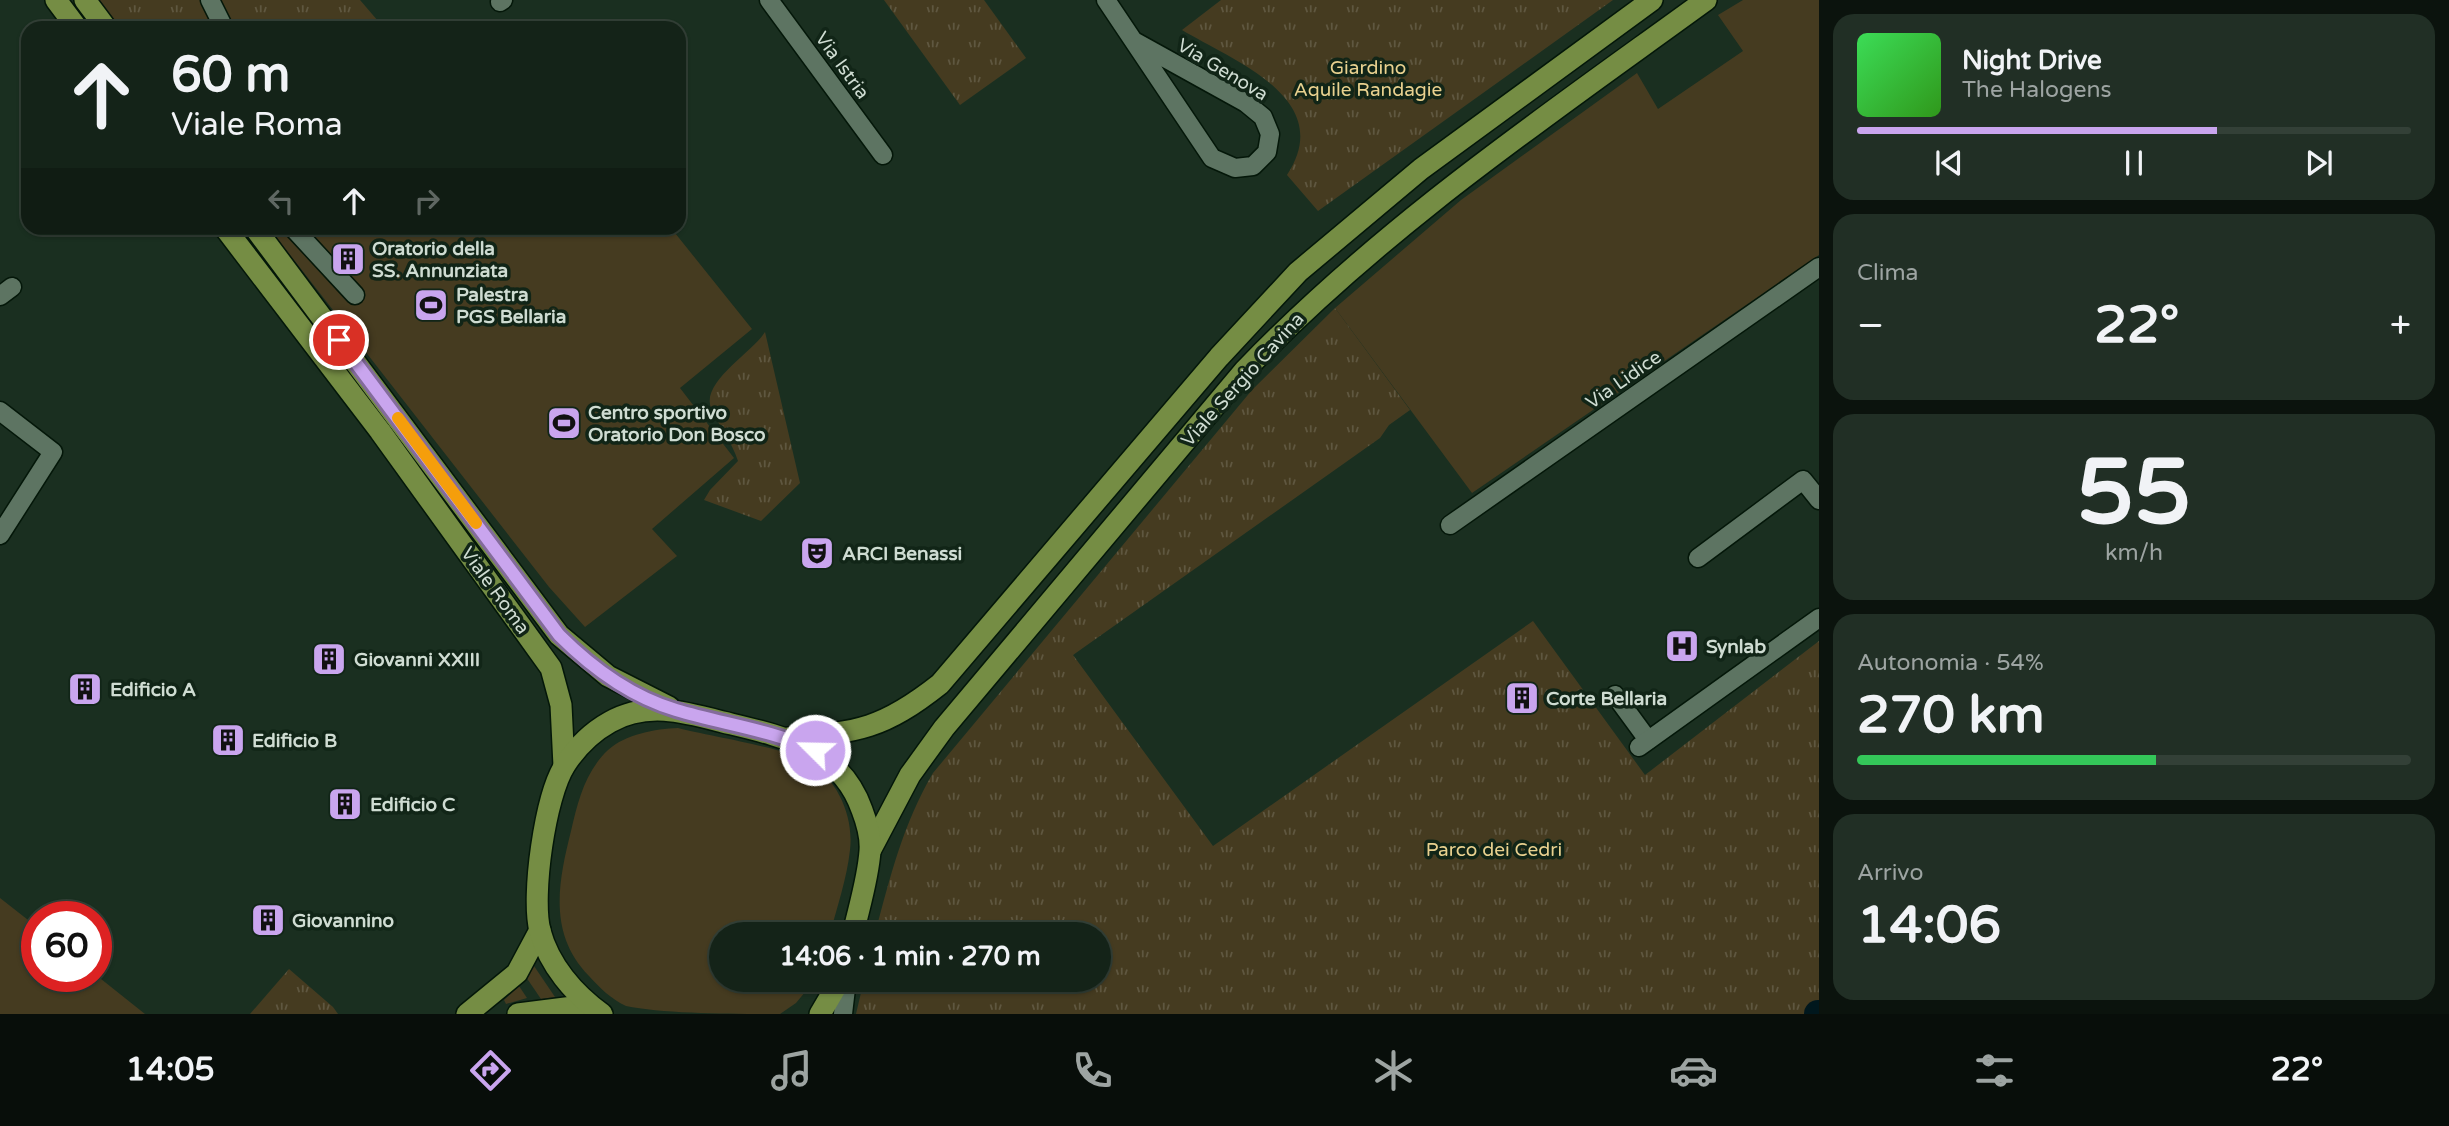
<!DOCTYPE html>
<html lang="it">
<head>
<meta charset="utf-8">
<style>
  body { margin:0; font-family:"Varela Round",sans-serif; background:#212f25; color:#f1f3f6; height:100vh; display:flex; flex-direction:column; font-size:26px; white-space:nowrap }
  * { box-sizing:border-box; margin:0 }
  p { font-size:23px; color:#9da4a2 }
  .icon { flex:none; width:38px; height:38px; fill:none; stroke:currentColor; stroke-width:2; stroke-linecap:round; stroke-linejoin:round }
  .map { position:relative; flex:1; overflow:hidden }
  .details { display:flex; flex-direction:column; gap:14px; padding:14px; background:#0b130d; width:630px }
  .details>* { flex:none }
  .banner { position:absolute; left:21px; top:21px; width:665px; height:214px; border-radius:21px; box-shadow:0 2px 5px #0004,0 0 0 2px #334037; background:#142318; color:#f1f3f6; overflow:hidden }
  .speed { position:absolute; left:21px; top:901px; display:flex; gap:14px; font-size:35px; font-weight:700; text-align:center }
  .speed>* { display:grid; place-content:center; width:91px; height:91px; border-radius:50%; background:#142318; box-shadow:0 2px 5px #0004,0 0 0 2px #334037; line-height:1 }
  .speed .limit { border:10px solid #d22; background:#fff; color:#111 }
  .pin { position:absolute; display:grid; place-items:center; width:60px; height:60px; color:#fff; margin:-30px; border:4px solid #fff; border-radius:50%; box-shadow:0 2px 7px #0007 }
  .me { position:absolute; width:77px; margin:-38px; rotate:293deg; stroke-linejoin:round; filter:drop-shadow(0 0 5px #0008) }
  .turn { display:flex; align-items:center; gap:24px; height:147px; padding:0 35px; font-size:32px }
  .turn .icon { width:91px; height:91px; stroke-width:2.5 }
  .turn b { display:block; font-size:49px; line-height:60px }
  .lanes { display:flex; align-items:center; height:66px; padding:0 35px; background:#0003; justify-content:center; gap:35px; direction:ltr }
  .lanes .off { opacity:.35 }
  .big { font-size:52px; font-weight:800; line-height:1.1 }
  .details .card { flex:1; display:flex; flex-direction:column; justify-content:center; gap:10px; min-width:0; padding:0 24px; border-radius:21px; background:#212f25 }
  .details .dial { align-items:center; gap:0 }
  .dial b { font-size:91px; line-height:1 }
  .song { display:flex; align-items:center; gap:21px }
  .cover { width:84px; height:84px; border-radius:10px; background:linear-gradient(135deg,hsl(130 70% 55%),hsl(110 70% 35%)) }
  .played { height:7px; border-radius:4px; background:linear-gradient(90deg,#c9a5ee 65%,#334037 65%) }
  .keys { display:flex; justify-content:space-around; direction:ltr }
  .heat { display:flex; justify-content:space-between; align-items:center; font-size:38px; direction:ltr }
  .charge { height:10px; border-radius:5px; background:linear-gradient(90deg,#34c759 54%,#334037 0) }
  .trip { position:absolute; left:709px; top:922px; width:402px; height:70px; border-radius:35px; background:#142318; box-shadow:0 2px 5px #0004,0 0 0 2px #334037; font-weight:800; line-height:70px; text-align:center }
  .menu { display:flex; height:112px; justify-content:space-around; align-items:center; background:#080e0a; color:#9da4a2 }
  .menu .icon { width:49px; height:49px }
  .menu .current { color:#c9a5ee }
  .menu b { font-size:32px; color:#f1f3f6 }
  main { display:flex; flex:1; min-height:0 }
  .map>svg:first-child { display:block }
  .green { fill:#453b20 }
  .park { fill:url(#park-tufts) }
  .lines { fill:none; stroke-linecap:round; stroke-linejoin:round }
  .river { stroke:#00171d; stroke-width:28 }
  .minor-casing { stroke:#041709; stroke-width:21 }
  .major-casing { stroke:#041709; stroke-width:24 }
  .minor { stroke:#5d7462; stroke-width:18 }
  .major { stroke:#758d44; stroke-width:21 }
  .route-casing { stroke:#836b9b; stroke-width:18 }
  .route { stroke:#c9a5ee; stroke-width:12 }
  .slow { stroke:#f59e0b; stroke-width:12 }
  .labels { text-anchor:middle; stroke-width:7; stroke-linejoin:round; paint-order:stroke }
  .street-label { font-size:19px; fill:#cfdcd2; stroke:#112517 }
  .park-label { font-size:19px; fill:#e9d18f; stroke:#112517 }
  .poi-label { font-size:19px; font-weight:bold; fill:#cfdcd2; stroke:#112517; text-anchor:start }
</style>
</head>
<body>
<main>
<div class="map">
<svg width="1819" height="1014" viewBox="0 0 1819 1014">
  <defs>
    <pattern id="park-tufts" width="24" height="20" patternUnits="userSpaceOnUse" patternTransform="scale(1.75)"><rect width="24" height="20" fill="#453b20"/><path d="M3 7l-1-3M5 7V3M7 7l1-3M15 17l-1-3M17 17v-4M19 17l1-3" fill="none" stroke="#5f5740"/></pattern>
  </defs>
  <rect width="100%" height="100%" fill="#1a2f20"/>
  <g class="green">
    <path d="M1743,0H1819V255L1472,493L1335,308L1461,200L1637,73L1658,109L1743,51L1718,15Z"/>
    <path d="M269,228H609L612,230L617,228H671L752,329L680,388L734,458L652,529L677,556L585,627L549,587Z"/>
    <path d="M678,728C709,736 786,748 809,762C838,780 854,817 850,850C847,878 837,907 830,934H721V980H815L796,1003L780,1014C738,1014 663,1014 626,1006C611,999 600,988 589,976C548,934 558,883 571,831C578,801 585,772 608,750C626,734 655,729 678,728Z"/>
    <path d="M0,898L37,927V976L96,975L145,1014H0Z"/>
    <path d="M534,966L555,997L541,999L526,977Z"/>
    <path d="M519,986L527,998L506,1004L504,1000Z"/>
  </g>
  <g class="park">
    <path d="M97,0H360L384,28H118Z"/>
    <path d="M884,0H984L1026,58L960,105Z"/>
    <path d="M1221,0H1613L1318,211L1287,175C1337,99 1234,61 1182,30Z"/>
    <path d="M1335,308L1410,410L1389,425L1380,438L1073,655L1213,846L1533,621L1645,775L1819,641V1014H856L864,980H1099V934H875C890,877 903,824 933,773L1252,390Z"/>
    <path d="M765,332L800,483L761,521L704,500L710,490L738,461C732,442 719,426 711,408C701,382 752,353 765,332Z"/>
    <path d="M289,969L333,1007L338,1014H250Z"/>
  </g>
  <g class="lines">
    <path class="river" d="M1818,1014H1819"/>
    <g class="minor-casing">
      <g id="minor">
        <path d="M210,0L224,28"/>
        <path d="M769,0L883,155"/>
        <path d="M1106,0L1212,158L1235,168L1253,166L1267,152L1270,134L1263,117L1246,103L1134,41"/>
        <path d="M500,2L503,0"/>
        <path d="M293,228L355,295"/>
        <path d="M0,296L12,287"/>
        <path d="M0,411L53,452L0,535"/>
        <path d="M1450,525L1819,267"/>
        <path d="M1698,558L1803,480L1819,500"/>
        <path d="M1615,695L1648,740"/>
        <path d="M1639,747L1819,618"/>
        <path d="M843,1014L847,980"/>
      </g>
    </g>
    <g class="major-casing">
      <g id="major">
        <path d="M56,0L77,28"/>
        <path d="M85,0L106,28"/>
        <path d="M225,228L380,431L551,668L561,705L564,766"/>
        <path d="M255,228L559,635L608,676L669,707"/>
        <path d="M788,738C859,732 883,729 940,684L1219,357L1298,272L1421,169L1652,0"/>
        <path d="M871,849L910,775L944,728L1245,370C1384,226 1545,117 1706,0"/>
        <path d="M467,1014L517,973L540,930"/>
        <path d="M518,1014L589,1005"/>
        <path d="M602,1014C574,994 549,965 540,931C531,896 545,796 565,765C576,748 592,732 610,722C647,701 685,712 723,722C781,736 840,747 862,810C867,823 871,838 870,851C868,879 859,907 853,934"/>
        <path d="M820,1014L840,980"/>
      </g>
    </g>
    <use href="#minor" class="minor"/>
    <use href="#major" class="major"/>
  </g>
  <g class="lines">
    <g class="route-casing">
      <path id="route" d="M339,340L559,635C591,667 632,697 676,710C723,724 771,730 815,750"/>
    </g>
    <use href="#route" class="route"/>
    <path class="slow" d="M398,418L476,523"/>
  </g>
  <defs>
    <g id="building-square" transform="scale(1.75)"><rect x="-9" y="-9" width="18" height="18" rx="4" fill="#c9a5ee" stroke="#112517"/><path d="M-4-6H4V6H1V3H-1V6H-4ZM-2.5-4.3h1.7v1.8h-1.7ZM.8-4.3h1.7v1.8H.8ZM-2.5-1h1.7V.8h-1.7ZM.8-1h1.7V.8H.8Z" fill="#111"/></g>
    <g id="stadium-square" transform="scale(1.75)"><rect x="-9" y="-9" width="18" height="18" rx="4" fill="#c9a5ee" stroke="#112517"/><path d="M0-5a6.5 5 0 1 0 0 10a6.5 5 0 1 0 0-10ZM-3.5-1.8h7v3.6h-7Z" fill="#111"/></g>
    <g id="theatre-square" transform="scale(1.75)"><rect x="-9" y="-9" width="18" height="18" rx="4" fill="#c9a5ee" stroke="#112517"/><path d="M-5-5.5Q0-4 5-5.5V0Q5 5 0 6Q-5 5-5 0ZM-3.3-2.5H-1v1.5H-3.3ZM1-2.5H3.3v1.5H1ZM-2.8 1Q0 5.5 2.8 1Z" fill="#111"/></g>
    <g id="hospital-square" transform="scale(1.75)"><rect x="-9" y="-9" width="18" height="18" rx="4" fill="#c9a5ee" stroke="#112517"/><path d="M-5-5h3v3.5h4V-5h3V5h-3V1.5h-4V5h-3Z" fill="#111"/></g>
  </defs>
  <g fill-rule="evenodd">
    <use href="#building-square" x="348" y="259"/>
    <use href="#stadium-square" x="431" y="305"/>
    <use href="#stadium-square" x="564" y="423"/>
    <use href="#theatre-square" x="817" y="553"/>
    <use href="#hospital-square" x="1682" y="646"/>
    <use href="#building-square" x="329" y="659"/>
    <use href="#building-square" x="85" y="689"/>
    <use href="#building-square" x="1522" y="698"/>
    <use href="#building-square" x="228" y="740"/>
    <use href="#building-square" x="345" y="804"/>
    <use href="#building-square" x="268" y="920"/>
  </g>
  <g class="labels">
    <g class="street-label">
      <text transform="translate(843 65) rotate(54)" y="7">Via Istria</text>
      <text transform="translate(1223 69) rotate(31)" y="7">Via Genova</text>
      <text transform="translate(1242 379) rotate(-48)" y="7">Viale Sergio Cavina</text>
      <text transform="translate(1623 379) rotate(-35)" y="7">Via Lidice</text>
      <text transform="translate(496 590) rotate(54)" y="7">Viale Roma</text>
    </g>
    <g class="park-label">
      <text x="1368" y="74">Giardino<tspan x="1368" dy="22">Aquile Randagie</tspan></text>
      <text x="1494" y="856">Parco dei Cedri</text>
    </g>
    <g class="poi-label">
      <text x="372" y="255">Oratorio della<tspan x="372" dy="22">SS. Annunziata</tspan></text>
      <text x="456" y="301">Palestra<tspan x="456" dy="22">PGS Bellaria</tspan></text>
      <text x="588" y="419">Centro sportivo<tspan x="588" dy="22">Oratorio Don Bosco</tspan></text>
      <text x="842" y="560">ARCI Benassi</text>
      <text x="1706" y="653">Synlab</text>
      <text x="354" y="666">Giovanni XXIII</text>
      <text x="110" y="696">Edificio A</text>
      <text x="1546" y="705">Corte Bellaria</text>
      <text x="252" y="747">Edificio B</text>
      <text x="370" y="811">Edificio C</text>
      <text x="292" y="927">Giovannino</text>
    </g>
  </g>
</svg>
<div class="speed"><div class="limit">60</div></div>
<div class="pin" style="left:339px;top:340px;background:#d93025"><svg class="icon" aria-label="arrive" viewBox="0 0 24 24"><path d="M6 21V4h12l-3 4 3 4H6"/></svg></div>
<svg class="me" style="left:815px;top:750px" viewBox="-20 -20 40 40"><circle r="17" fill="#c9a5ee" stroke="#fff" stroke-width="3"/><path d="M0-11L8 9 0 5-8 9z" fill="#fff"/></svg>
<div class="trip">14:06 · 1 min · 270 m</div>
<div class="banner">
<div class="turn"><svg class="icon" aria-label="ahead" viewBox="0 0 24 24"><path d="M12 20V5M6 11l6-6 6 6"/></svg><div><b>60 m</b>Viale Roma</div></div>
<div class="lanes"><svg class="icon off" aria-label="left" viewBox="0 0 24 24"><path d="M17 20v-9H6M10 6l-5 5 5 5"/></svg><svg class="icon" aria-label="ahead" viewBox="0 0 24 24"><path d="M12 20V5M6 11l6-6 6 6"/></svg><svg class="icon off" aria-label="right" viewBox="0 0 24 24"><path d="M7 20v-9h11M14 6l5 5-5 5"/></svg></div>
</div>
</div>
<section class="details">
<div class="card">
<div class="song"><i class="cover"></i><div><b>Night Drive</b><p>The Halogens</p></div></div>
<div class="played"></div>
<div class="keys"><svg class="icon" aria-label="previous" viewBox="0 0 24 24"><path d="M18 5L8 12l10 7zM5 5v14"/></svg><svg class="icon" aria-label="pause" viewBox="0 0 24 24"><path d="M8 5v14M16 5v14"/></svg><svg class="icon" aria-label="next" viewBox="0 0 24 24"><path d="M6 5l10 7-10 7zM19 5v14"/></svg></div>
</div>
<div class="card"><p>Clima</p>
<div class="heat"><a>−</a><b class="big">22°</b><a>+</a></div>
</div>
<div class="card dial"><b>55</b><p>km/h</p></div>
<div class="card"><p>Autonomia · 54%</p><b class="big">270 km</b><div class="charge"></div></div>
<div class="card"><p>Arrivo</p><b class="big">14:06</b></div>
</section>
</main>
<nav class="menu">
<b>14:05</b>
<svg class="icon current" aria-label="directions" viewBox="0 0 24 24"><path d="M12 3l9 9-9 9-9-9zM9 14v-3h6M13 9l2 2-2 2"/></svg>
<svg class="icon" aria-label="music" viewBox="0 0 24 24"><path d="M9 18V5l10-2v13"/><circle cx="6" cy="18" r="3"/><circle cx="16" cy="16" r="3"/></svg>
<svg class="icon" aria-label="phone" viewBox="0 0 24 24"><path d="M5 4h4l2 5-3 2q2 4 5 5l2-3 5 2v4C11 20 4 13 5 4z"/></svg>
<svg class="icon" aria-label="climate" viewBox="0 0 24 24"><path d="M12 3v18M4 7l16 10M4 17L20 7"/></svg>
<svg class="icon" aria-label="car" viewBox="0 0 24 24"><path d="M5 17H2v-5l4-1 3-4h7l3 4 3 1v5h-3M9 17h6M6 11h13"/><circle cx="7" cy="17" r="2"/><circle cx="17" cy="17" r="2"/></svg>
<svg class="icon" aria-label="filters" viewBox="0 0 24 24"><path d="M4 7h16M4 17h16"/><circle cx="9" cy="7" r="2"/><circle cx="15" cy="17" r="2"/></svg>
<b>22°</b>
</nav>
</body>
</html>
